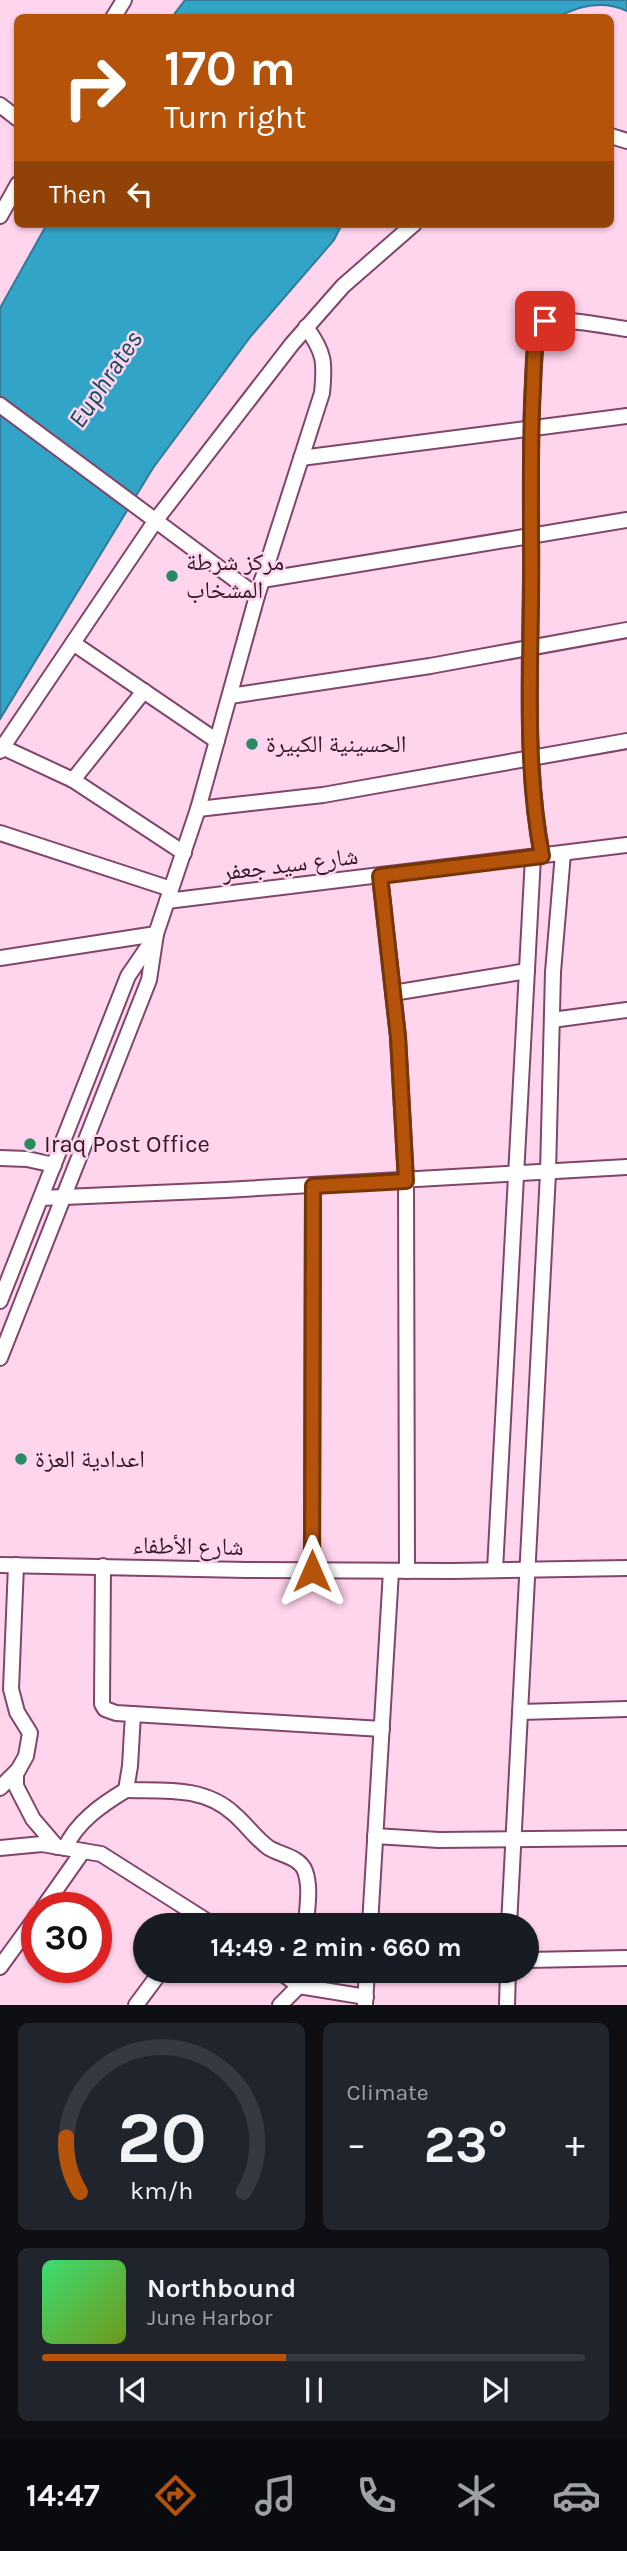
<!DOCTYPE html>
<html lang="en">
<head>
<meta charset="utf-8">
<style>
  body { margin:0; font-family:Karla,"Noto Naskh Arabic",sans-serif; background:#20242c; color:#f1f3f6; height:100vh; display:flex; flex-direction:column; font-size:26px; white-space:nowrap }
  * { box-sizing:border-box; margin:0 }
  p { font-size:23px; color:#9ea1a6 }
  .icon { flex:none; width:38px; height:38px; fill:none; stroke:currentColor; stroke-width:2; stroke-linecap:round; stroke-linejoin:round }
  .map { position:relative; height:2005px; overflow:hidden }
  .drawer { display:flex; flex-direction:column; gap:18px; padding:18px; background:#0d0f14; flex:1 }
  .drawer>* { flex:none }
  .banner { position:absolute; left:14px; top:14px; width:600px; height:214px; border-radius:10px; box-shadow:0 2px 5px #0004; background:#b45309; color:#fff; overflow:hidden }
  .speed { position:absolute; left:21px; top:1892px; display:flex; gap:14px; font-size:35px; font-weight:700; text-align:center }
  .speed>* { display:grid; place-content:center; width:91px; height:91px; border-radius:50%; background:#171b24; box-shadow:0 2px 5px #0004; line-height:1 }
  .speed .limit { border:10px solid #d22; background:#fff; color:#111 }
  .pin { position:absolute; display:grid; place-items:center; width:60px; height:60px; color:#fff; margin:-30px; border-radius:14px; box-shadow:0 4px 10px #0006 }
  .me { position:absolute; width:77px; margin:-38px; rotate:0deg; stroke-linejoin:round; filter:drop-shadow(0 0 5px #0008) }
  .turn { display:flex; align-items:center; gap:24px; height:147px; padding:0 35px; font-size:32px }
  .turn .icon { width:91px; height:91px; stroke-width:2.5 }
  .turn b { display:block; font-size:49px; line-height:60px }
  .then { display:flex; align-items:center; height:66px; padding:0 35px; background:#0003; gap:14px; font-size:26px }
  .big { font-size:52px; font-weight:700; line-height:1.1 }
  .drawer .widget { flex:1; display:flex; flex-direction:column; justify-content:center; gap:10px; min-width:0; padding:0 24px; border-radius:10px; background:#20242c }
  .drawer .dial { align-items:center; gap:0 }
  .dial svg { height:182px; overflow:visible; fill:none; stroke:#363941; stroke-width:7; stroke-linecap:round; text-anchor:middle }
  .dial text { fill:#f1f3f6; stroke:none }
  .song { display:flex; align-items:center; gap:21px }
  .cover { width:84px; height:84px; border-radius:10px; background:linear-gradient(135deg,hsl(140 70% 55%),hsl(80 70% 35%)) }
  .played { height:7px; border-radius:4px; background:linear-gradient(90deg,#b45309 45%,#363941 45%) }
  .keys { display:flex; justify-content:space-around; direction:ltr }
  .heat { display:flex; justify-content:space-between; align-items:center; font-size:38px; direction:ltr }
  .drawer .tiles { flex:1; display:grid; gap:18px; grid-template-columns:1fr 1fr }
  .widget:last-child { grid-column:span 2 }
  .trip { position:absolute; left:133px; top:1913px; width:406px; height:70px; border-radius:35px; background:#171b24; box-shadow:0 2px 5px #0004; font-weight:700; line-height:70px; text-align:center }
  .tab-bar { display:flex; height:112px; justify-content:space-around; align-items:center; background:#090b0e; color:#9ea1a6 }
  .tab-bar .icon { width:49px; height:49px }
  .tab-bar .current { color:#b45309 }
  .tab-bar b { font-size:32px; color:#f1f3f6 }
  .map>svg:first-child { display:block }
  .water { fill:#32a4c7; stroke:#327a98; stroke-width:2 }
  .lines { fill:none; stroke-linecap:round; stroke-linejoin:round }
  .minor-casing { stroke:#80456b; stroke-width:18 }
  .minor { stroke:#fff; stroke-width:14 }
  .route-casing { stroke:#753606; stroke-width:18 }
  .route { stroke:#b45309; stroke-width:12 }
  .poi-dot { fill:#298b64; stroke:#ffd4ed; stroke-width:2.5 }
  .labels { text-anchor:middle; stroke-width:5; stroke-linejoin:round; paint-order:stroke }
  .poi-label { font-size:24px; fill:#321929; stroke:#ffd4ed; text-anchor:start }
  .street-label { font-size:24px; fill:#321929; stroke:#ffd4ed }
  .water-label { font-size:26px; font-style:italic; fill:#0b4c5e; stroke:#ffd4ed }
</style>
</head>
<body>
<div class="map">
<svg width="627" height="2005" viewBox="0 0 627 2005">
  <rect width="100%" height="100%" fill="#ffd4ed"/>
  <g class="water">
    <path d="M185,0H627V11C603,0 579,5 556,18L172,17Z"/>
    <path d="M47,224H342L334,240L251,336L153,468L0,719V308Z"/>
  </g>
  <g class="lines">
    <g class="minor-casing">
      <g id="minor">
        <path d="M113,18L124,0"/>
        <path d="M0,105L18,119"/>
        <path d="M611,136L627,141"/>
        <path d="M0,216L18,184"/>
        <path d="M0,405L257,596"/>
        <path d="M301,458L627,416"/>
        <path d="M262,580L627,520"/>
        <path d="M73,643L217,741"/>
        <path d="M230,696L430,666L627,630"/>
        <path d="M2,747L73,780L184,853"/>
        <path d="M0,751L156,520L292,344L343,286L414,224"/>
        <path d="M73,780L144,691"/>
        <path d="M198,809L323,795L627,741"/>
        <path d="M0,833L171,889"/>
        <path d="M542,856C525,764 530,669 531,575C532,493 528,412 537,331C539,326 539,324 543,322C554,316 611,327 627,329"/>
        <path d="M380,876L398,1037L406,1181L407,1571"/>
        <path d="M167,901L627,845"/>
        <path d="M0,958L156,934"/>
        <path d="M393,993L527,971"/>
        <path d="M552,1020L627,1010"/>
        <path d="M0,1158L27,1159L54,1165"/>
        <path d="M41,1198L225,1190L627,1167"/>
        <path d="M0,1301L128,976L154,938"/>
        <path d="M0,1358L149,980L156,934L198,809L257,596L322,393C325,363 325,353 306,327"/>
        <path d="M0,1565L246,1570L452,1571L627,1568"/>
        <path d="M16,1565L11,1689L17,1712L30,1733L26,1756L16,1774V1786L33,1819L57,1847"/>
        <path d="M103,1566L102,1704L105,1709L116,1713L382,1729"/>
        <path d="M495,1570L533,857"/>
        <path d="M312,1571L313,1186"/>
        <path d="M520,1712L627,1709"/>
        <path d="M0,1788L18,1770"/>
        <path d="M126,1790C164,1791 204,1786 234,1814C247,1825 255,1838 269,1848C281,1855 300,1857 305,1871C311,1887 307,1908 306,1925"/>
        <path d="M375,1836L439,1840L627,1838"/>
        <path d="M0,1848L42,1844L101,1854L213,1925"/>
        <path d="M65,1848C77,1822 101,1805 126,1790L130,1766L133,1714"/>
        <path d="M43,1908L83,1851"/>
        <path d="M370,1925L391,1571"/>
        <path d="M509,1925L548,1173L553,972L563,853"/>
        <path d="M527,1960L627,1958"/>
        <path d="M0,1967L37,1916"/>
        <path d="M278,1970L299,1986L366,1997"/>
        <path d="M365,2004L367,1970"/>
        <path d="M136,2005L162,1970"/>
        <path d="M280,2005L299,1986L303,1970"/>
        <path d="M507,2005L508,1970"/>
      </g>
    </g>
    <use href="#minor" class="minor"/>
  </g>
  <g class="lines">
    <g class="route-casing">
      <path id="route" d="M312,1571L313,1186L406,1181L398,1037L380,876L542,856C522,753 533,646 531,542C531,490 530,439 533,387C534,366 533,343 540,324L545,321"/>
    </g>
    <use href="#route" class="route"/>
  </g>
  <g class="poi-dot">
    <circle cx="172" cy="576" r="7"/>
    <circle cx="252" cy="744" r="7"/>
    <circle cx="30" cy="1144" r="7"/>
    <circle cx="21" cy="1459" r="7"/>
  </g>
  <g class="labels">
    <g class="poi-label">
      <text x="186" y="570">مركز شرطة<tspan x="186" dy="28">المشخاب</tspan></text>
      <text x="266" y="752">الحسينية الكبيرة</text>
      <text x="44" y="1152">Iraq Post Office</text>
      <text x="35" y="1467">اعدادية العزة</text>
    </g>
    <g class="street-label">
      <text transform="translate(290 864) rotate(-7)" y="8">شارع سيد جعفر</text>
      <text transform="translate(188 1546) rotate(1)" y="8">شارع الأطفاء</text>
    </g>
    <g class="water-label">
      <text transform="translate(105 379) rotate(-56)" y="9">Euphrates</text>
    </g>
  </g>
</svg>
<div class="speed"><div class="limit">30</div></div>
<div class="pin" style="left:545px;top:321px;background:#d93025"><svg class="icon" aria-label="arrive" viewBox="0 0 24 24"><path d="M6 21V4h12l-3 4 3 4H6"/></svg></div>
<svg class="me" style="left:312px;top:1571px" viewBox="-20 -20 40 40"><path d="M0-17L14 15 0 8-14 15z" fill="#b45309" stroke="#fff" stroke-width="4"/></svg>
<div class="trip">14:49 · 2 min · 660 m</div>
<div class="banner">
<div class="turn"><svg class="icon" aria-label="right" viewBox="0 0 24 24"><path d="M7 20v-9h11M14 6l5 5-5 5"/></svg><div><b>170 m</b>Turn right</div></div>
<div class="then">Then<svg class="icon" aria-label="left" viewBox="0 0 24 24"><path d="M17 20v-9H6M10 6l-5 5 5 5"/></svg></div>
</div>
</div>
<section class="drawer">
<div class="tiles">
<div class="widget dial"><svg viewBox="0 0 100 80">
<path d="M14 69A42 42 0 1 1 86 69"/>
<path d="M14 69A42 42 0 0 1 8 45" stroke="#b45309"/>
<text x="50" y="56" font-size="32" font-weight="700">20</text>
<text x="50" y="72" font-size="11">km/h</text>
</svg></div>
<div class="widget"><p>Climate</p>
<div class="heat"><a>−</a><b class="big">23°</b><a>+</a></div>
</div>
<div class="widget">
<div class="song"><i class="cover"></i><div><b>Northbound</b><p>June Harbor</p></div></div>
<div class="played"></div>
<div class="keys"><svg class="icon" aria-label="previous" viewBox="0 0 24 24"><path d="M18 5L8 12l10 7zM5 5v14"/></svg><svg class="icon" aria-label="pause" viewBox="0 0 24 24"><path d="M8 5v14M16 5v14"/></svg><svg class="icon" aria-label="next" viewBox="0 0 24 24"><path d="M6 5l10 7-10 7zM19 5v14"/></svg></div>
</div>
</div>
</section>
<nav class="tab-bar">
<b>14:47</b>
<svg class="icon current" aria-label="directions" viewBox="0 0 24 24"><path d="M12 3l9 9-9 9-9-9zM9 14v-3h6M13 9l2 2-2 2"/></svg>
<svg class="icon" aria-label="music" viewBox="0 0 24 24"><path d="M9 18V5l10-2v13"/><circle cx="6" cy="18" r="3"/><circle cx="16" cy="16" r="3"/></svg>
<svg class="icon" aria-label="phone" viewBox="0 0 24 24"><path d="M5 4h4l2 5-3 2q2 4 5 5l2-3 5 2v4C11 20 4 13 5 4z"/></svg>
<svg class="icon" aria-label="climate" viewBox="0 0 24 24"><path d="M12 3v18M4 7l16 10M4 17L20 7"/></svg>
<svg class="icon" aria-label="car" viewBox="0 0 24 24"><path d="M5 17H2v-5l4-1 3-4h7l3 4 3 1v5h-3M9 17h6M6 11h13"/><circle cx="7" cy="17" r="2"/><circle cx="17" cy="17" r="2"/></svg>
</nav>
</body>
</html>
